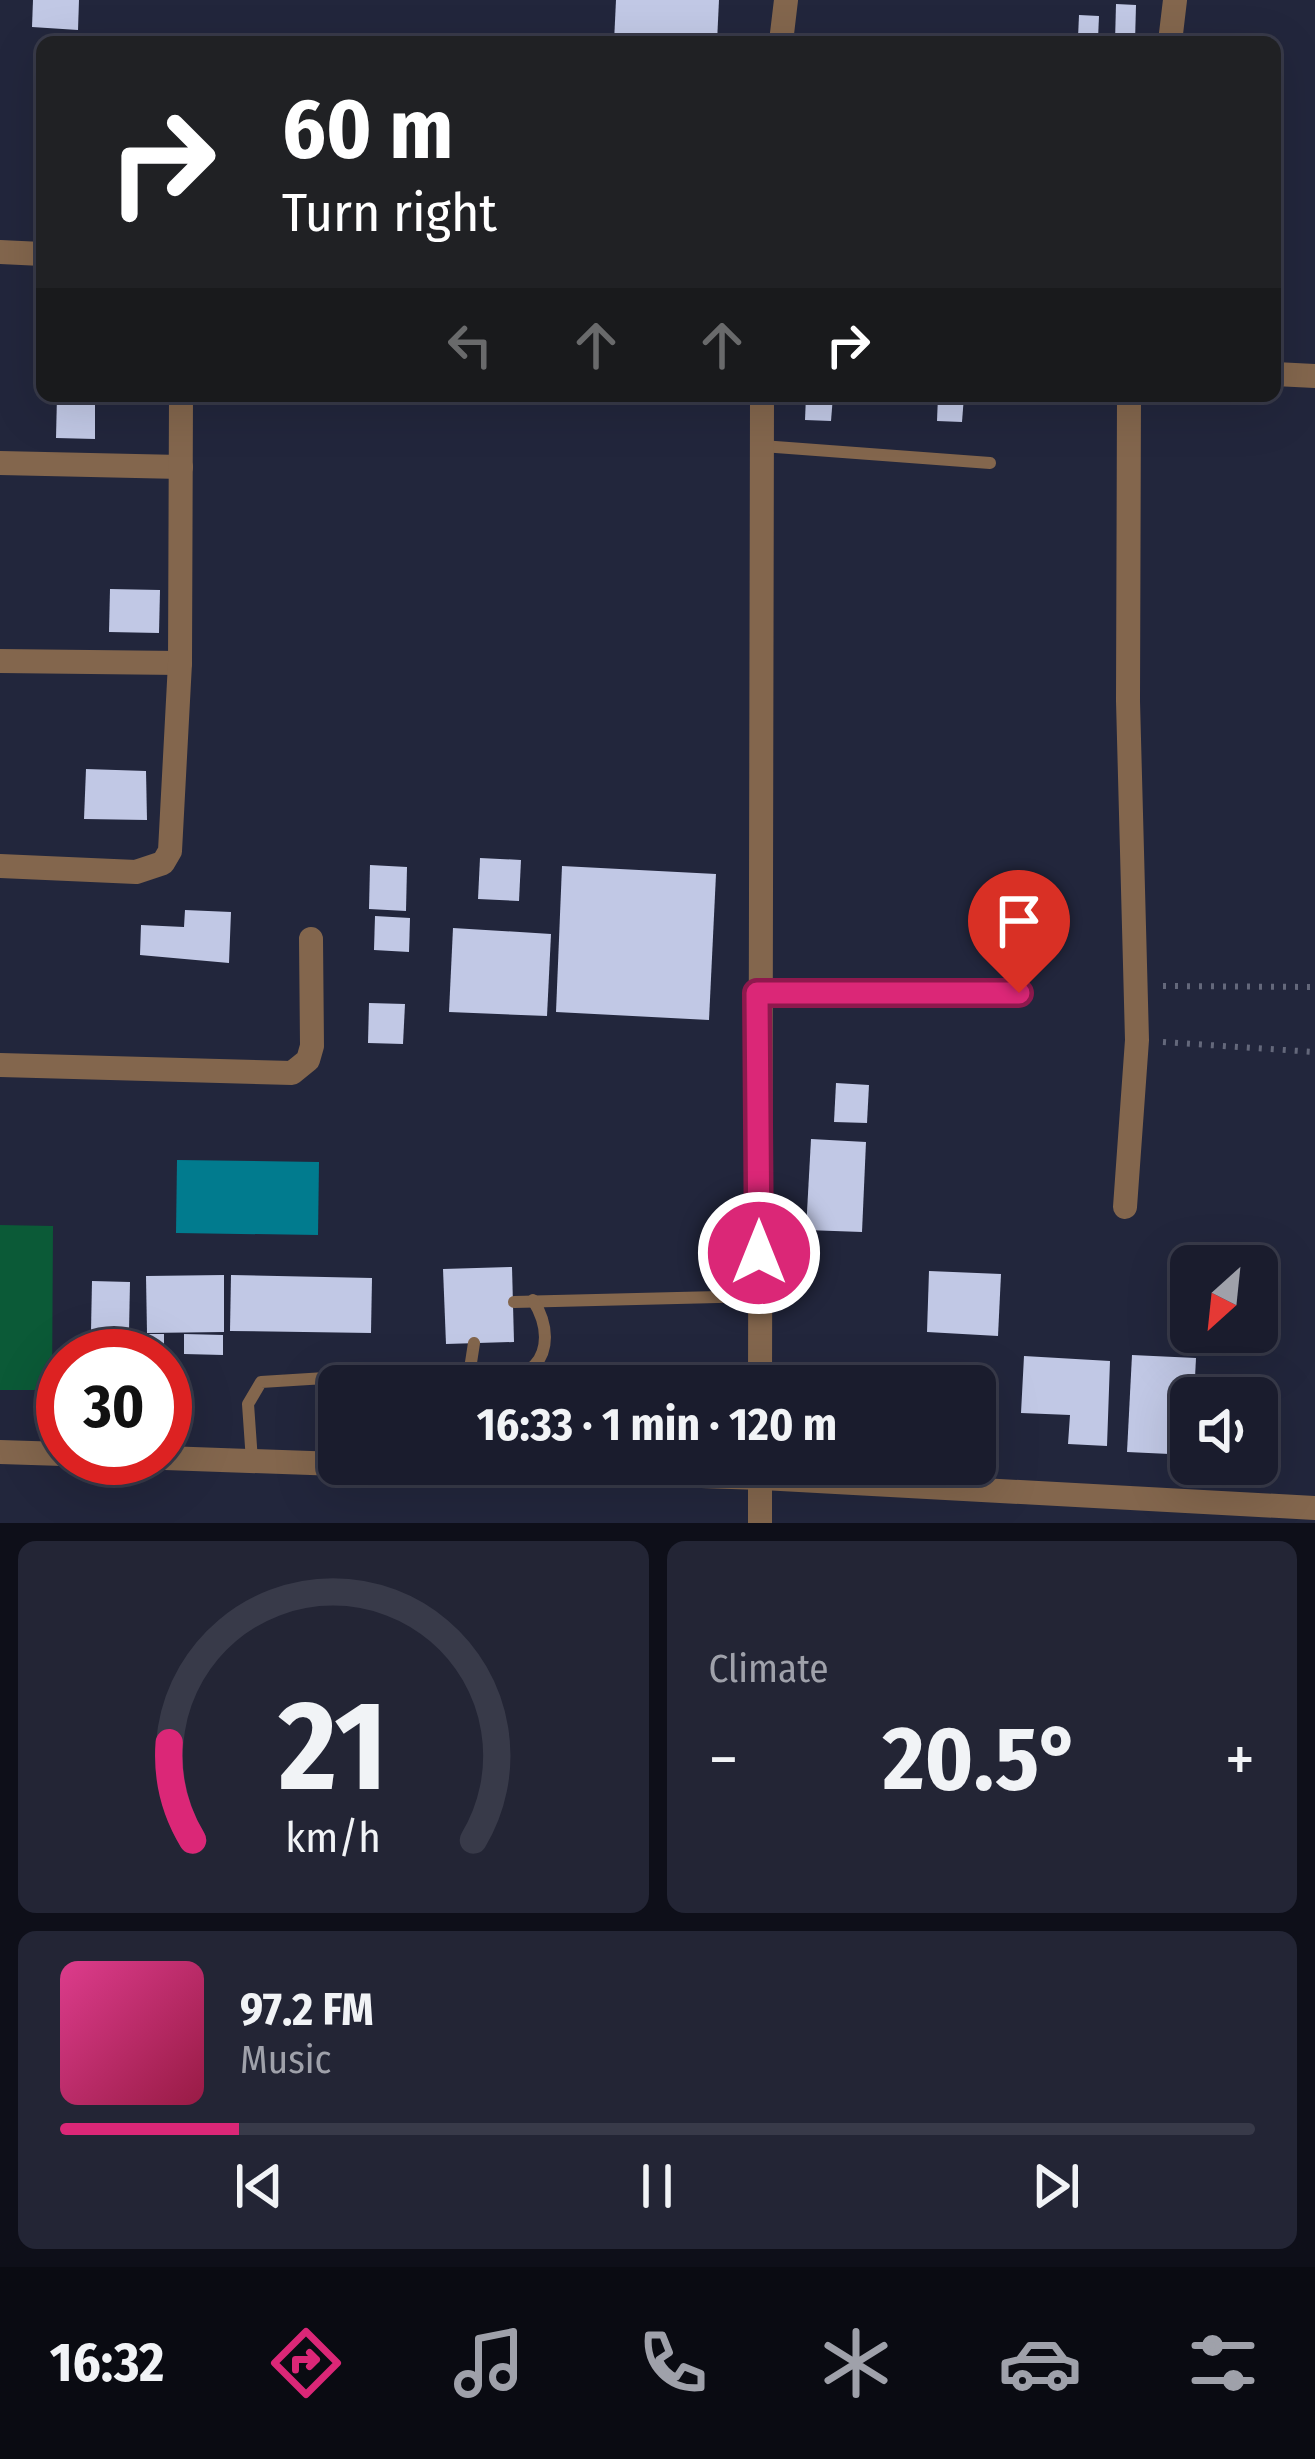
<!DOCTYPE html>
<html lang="en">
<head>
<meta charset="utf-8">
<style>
  body { margin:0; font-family:"Fira Sans Condensed",sans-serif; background:#232535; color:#f1f3f6; height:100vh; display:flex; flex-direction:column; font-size:45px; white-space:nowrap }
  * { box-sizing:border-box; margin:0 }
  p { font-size:39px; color:#9fa1aa }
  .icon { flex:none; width:66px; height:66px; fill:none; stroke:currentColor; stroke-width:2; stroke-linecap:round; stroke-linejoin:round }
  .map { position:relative; height:1523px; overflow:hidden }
  .details { display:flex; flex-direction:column; gap:18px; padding:18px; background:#0e0f19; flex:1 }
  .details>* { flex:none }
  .hud { position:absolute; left:36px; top:36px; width:1245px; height:366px; border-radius:18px; box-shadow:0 12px 48px #0002,0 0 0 3px #383a49; background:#202124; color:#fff; overflow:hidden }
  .needle { width:78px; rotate:207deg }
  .buttons { position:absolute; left:1170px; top:1245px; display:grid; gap:24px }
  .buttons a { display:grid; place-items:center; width:108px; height:108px; border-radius:18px; background:#1a1c2d; box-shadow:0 12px 48px #0002,0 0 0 3px #383a49; font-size:60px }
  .speed { position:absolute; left:36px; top:1329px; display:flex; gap:24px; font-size:60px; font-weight:700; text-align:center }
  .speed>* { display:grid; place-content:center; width:156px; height:156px; border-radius:50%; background:#1a1c2d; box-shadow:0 12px 48px #0002,0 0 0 3px #383a49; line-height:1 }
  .speed .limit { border:18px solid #d22; background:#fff; color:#111 }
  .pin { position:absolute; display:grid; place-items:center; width:102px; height:102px; color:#fff; margin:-123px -51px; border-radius:50% 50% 50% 0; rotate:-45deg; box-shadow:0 0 12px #0007 }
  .pin .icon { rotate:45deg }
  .me { position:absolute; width:132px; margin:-66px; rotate:0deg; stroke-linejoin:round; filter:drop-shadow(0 0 9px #0008) }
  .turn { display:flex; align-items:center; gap:42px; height:252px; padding:0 48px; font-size:54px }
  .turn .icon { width:156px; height:156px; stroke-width:2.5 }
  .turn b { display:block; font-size:84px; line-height:102px }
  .lanes { display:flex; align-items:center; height:114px; padding:0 48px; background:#0003; justify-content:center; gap:60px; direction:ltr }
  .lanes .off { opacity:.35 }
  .big { font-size:90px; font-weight:700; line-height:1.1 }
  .details .widget { flex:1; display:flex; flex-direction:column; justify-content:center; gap:18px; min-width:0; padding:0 42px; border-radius:18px; background:#232535 }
  .details .dial { align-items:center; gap:0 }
  .dial svg { height:312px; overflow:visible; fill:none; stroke:#383a49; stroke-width:7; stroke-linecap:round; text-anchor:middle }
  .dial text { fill:#f1f3f6; stroke:none }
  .song { display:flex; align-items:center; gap:36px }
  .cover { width:144px; height:144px; border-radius:18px; background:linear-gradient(135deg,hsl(330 70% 55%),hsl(340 70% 35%)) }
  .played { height:12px; border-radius:6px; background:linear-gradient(90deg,#db2777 15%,#383a49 15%) }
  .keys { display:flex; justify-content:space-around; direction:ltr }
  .heat { display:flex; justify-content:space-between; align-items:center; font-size:66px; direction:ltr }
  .details .tiles { flex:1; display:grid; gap:18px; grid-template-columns:1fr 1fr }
  .widget:last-child { grid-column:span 2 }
  .trip { position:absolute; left:318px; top:1365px; width:678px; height:120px; border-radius:18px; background:#1a1c2d; box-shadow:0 12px 48px #0002,0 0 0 3px #383a49; font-weight:700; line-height:120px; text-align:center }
  .tabs { display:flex; height:192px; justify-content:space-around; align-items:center; background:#0a0b12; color:#9fa1aa }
  .tabs .icon { width:84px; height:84px }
  .tabs .selected { color:#db2777 }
  .tabs b { font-size:54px; color:#f1f3f6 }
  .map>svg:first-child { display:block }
  .green { fill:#0b5a37 }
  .water { fill:#017b8e }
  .building { fill:#c1c8e5 }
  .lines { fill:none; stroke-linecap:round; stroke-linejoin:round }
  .path { stroke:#64687b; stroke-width:6; stroke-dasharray:3 9; stroke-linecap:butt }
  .service { stroke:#83664d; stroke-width:12 }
  .minor { stroke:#83664d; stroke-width:24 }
  .route-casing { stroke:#8e194d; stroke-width:30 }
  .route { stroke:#db2777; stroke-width:21 }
</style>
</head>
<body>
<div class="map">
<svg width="1315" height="1523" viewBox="0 0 1315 1523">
  <rect width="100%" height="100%" fill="#22263c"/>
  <path class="green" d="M0,1225L53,1226L52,1390H0Z"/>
  <path class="water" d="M177,1160L319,1162L318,1235L176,1233Z"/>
  <g class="building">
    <path d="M33,0H79L78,30L32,27Z"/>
    <path d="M616,0H719L717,42H614Z"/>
    <path d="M1116,4L1136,5L1135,42H1115Z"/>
    <path d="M1079,15L1099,16L1098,39L1078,38Z"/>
    <path d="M57,396H95V439L56,438Z"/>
    <path d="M806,396H833L831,421L805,420Z"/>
    <path d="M938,396H964L962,422L937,421Z"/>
    <path d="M110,589L160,590L159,633L109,632Z"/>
    <path d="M86,769L146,771L147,820L84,819Z"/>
    <path d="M480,858L521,860L519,901L478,899Z"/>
    <path d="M370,865L407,867L406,911L369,909Z"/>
    <path d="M562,866L716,874L709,1020L556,1012Z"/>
    <path d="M185,910L231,912L229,963L140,955L141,925L184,927Z"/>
    <path d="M375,916L410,918L409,952L374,950Z"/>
    <path d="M453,928L551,934L547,1016L449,1012Z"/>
    <path d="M369,1003L405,1004L403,1044L368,1043Z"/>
    <path d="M836,1083L869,1085L867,1123L834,1122Z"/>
    <path d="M811,1139L866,1142L862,1232L806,1230Z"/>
    <path d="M512,1267L514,1342L446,1344L443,1269Z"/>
    <path d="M929,1271L1001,1274L998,1336L927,1332Z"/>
    <path d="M224,1275V1332L147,1333L146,1276Z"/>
    <path d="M231,1275L372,1278L371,1333L230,1331Z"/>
    <path d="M92,1281L130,1282L129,1331H91Z"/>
    <rect x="138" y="1334" width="26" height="22"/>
    <path d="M184,1334L223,1335V1355L184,1354Z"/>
    <path d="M1132,1355L1196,1358L1191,1455L1127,1452Z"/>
    <path d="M1024,1356L1110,1361L1107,1446L1068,1444L1070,1415L1021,1413Z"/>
  </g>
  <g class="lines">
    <g class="path">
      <path d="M1163,986L1315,987"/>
      <path d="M1163,1042L1315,1052"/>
    </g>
    <g class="service">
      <path d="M762,446L990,463"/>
      <path d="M514,1302L759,1296"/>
      <path d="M470,1369L474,1343"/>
      <path d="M252,1461L248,1404L261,1382L470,1369C526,1397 566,1353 533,1300"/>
    </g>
    <g class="minor">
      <path d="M781,42L786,0"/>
      <path d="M1170,42L1175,0"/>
      <path d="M0,252L42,254"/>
      <path d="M1275,374L1315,376"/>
      <path d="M0,463L181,467"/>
      <path d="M0,661L180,663"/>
      <path d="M0,866L136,872L163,863L170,851L180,663L181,396"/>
      <path d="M757,993H1019"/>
      <path d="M0,1065L292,1073L308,1060L312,1046L311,939"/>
      <path d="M1125,1207L1137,1040L1128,701L1129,396"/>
      <path d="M760,1386L762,396"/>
      <path d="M0,1452L63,1454"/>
      <path d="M165,1458L339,1464"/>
      <path d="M347,1464L761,1478L1315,1508"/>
      <path d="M760,1523V1466"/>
    </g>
  </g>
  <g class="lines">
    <g class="route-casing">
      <path id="route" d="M759,1253L757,993H1019"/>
    </g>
    <use href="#route" class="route"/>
  </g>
</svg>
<div class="buttons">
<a><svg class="needle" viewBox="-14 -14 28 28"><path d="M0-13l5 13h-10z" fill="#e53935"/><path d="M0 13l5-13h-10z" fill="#9fa1aa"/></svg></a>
<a><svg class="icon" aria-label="sound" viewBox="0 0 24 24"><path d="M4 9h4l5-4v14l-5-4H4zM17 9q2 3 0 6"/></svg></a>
</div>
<div class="speed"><div class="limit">30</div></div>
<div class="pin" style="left:1019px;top:993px;background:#d93025"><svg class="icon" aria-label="arrive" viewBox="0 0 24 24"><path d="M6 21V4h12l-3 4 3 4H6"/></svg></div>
<svg class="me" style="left:759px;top:1253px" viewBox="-20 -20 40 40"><circle r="17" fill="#db2777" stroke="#fff" stroke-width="3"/><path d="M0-11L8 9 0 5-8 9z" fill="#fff"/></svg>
<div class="trip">16:33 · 1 min · 120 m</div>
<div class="hud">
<div class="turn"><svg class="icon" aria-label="right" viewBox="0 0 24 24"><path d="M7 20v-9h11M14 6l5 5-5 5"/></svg><div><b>60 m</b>Turn right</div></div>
<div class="lanes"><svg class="icon off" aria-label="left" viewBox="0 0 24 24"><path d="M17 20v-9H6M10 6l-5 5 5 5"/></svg><svg class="icon off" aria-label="ahead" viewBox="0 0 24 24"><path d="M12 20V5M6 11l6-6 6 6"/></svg><svg class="icon off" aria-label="ahead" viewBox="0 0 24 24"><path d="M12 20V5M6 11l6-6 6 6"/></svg><svg class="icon" aria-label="right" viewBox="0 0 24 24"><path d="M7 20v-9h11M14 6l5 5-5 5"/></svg></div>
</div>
</div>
<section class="details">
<div class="tiles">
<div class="widget dial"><svg viewBox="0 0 100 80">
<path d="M14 69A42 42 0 1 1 86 69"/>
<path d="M14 69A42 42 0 0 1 8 44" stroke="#db2777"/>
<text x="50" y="56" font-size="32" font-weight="700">21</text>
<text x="50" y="72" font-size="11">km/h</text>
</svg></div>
<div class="widget"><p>Climate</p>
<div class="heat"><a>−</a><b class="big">20.5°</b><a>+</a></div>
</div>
<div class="widget">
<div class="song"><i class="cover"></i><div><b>97.2 FM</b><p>Music</p></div></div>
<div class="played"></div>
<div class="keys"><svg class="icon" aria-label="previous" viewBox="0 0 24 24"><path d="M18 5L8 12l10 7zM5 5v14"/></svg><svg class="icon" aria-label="pause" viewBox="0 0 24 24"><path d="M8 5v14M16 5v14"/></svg><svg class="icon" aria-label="next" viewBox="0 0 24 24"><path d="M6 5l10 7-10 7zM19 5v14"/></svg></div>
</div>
</div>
</section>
<nav class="tabs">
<b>16:32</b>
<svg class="icon selected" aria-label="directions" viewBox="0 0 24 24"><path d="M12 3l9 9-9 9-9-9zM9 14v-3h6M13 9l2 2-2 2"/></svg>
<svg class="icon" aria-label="music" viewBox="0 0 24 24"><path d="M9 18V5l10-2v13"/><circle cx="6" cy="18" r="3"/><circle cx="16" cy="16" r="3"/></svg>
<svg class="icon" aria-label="phone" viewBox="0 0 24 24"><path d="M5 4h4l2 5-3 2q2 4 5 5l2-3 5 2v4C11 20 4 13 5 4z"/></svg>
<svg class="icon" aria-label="climate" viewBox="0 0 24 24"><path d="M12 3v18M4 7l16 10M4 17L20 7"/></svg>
<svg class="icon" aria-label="car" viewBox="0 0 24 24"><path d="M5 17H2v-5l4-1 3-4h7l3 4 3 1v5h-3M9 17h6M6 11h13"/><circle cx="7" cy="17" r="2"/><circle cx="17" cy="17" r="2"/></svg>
<svg class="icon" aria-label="filters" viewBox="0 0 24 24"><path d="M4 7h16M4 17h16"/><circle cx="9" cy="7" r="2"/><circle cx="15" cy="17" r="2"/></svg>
</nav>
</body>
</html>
